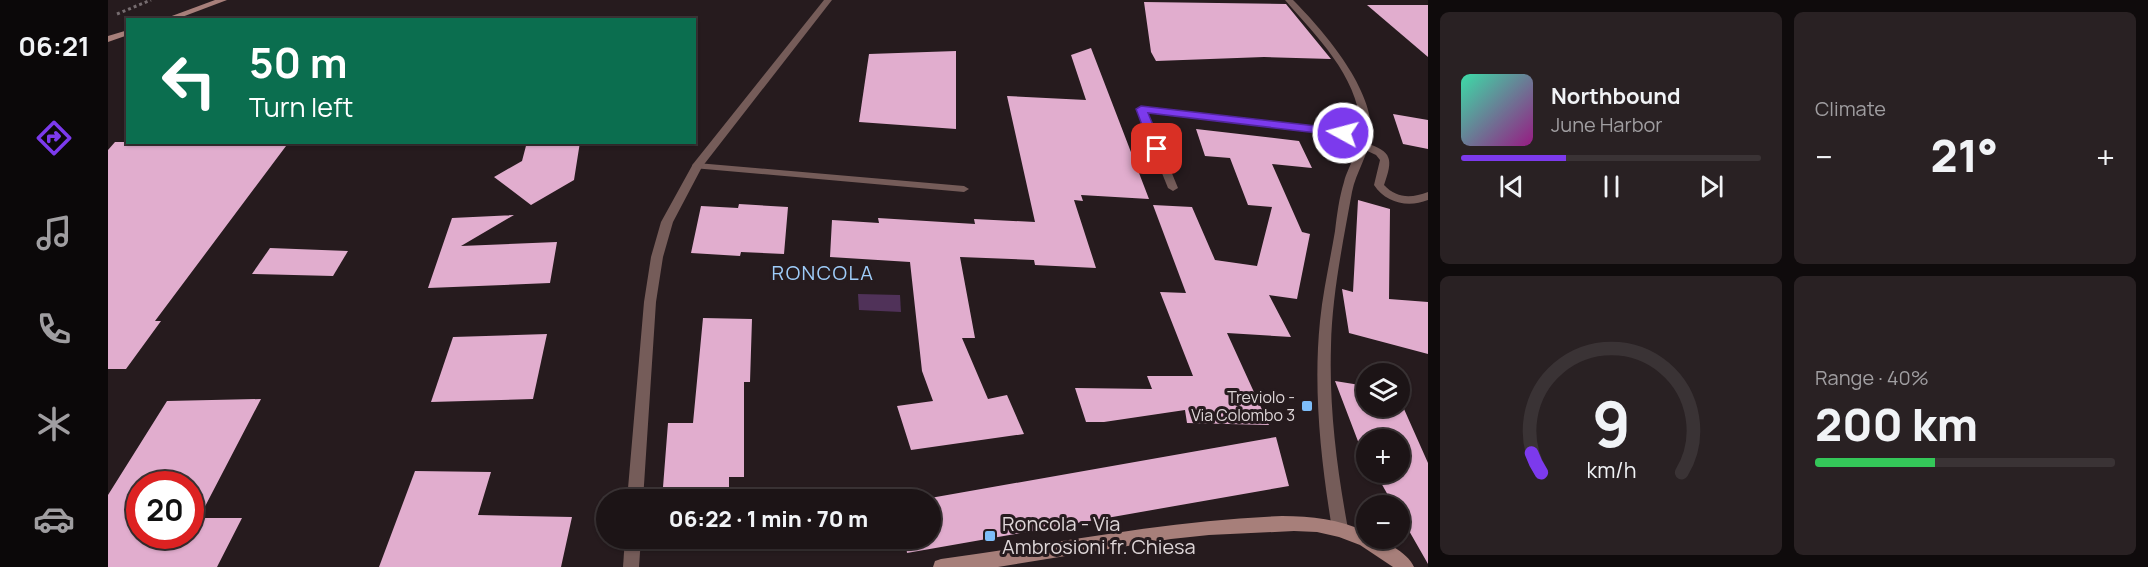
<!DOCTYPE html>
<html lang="en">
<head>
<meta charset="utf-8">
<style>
  body { margin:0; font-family:Manrope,sans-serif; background:#292123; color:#f1f3f6; height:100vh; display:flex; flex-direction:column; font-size:22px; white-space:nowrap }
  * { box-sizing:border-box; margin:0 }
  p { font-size:20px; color:#a09ea1 }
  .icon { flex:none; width:33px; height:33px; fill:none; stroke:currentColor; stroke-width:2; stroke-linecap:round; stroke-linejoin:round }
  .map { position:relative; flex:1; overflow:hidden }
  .side { display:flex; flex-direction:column; gap:12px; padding:12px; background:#0f0b0c; width:720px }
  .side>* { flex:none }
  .banner { position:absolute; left:18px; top:18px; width:570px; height:126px; border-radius:0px; box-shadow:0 2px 4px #0004,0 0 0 2px #3a3335; background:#0b6e4f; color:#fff; overflow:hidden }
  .fabs { position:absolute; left:1248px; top:363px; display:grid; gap:12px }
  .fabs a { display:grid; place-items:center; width:54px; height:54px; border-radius:50%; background:#1c1416; box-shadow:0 2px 4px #0004,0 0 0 2px #3a3335; font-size:30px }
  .speed { position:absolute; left:18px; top:471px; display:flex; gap:12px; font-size:30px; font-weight:700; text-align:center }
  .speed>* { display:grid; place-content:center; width:78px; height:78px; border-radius:50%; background:#1c1416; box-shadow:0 2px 4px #0004,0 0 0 2px #3a3335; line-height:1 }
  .speed .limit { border:9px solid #d22; background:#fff; color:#111 }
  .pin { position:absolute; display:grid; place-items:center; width:51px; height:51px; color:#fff; margin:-26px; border-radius:12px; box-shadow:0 3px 9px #0006 }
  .me { position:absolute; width:66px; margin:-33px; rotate:277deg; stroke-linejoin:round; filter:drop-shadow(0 0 4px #0008) }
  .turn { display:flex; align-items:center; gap:21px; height:126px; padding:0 24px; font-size:27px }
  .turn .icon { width:78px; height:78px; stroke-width:2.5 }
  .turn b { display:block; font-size:42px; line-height:51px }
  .big { font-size:45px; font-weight:800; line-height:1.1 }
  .side .card { flex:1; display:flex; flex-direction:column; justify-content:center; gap:9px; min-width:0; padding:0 21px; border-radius:9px; background:#292123 }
  .side .dial { align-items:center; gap:0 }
  .dial svg { height:156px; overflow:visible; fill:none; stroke:#3a3335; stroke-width:7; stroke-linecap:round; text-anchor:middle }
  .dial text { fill:#f1f3f6; stroke:none }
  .song { display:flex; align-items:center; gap:18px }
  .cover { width:72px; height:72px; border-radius:9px; background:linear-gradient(135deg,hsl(160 70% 55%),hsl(310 70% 35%)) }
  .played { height:6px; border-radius:3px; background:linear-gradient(90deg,#7c3aed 35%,#3a3335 35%) }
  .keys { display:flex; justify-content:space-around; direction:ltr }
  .heat { display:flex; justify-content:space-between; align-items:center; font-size:33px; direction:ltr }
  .charge { height:9px; border-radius:4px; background:linear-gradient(90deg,#34c759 40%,#3a3335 0) }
  .side .tiles { flex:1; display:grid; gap:12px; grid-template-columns:repeat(2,1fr) }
  .trip { position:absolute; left:488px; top:489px; width:345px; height:60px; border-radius:30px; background:#1c1416; box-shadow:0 2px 4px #0004,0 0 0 2px #3a3335; font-weight:800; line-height:60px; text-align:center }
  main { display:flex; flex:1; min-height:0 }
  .tabs { display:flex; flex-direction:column; width:108px; justify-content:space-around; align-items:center; background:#0b0809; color:#a09ea1 }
  .tabs .icon { width:42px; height:42px }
  .tabs .on { color:#7c3aed }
  .tabs b { font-size:27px; color:#f1f3f6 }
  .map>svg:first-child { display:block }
  .water { fill:#503259 }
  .building { fill:#e1adce; fill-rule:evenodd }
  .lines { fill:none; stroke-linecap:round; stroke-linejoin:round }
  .path { stroke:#766c6f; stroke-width:3; stroke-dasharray:3 3; stroke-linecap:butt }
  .lane { fill:#755c59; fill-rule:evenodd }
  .street { fill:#755c59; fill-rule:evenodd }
  .secondary { fill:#a77f7a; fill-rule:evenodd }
  .route { fill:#7c3aed; stroke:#51269a; stroke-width:1.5 }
  .poi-dot { fill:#7ebdf9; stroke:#261b1e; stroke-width:2 }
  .labels { text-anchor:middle; stroke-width:6; stroke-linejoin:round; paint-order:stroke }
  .poi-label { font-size:16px; fill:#ded6d8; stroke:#261b1e; text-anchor:end }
  .quarter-label { font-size:20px; letter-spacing:1.5px; fill:#9eccf9; stroke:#261b1e }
  .near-poi-label { font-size:20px; fill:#ded6d8; stroke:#261b1e; text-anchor:start }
</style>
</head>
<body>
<main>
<nav class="tabs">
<b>06:21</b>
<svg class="icon on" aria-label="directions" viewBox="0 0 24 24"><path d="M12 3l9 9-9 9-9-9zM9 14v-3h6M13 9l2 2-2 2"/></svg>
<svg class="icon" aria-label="music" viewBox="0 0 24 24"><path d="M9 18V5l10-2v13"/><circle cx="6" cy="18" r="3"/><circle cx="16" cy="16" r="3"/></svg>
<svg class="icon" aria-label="phone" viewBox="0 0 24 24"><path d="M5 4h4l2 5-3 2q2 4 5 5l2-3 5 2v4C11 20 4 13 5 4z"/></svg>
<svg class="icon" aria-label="climate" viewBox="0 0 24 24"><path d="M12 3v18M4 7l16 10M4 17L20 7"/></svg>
<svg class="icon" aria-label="car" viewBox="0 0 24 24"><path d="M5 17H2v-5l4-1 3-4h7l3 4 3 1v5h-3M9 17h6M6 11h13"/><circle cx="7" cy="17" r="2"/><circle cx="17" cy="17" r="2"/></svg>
</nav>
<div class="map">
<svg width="1320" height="567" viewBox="0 0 1320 567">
  <rect width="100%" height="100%" fill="#261b1e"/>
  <path class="water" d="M750,294L792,295L793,312L751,310Z"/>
  <g class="building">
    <path d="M1036,2L1178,4L1223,59L1156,57L1048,61L1043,52Z"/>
    <path d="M1259,5H1320V57Z"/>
    <path d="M983,48L1041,199L973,195L975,201L966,200L988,268L927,265L926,260L852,257L867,338H854L880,399L899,395L916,434L803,450L789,406L825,401L814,371L802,262L722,257L724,220L771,223L770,218L867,224L866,219L927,222L899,96L978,100L963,55Z"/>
    <path d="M848,51V129L751,122L761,54Z"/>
    <path d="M1285,114L1320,120V149L1295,144Z"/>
    <path d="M1088,129L1191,141L1204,168L1164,164L1194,232L1202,234L1189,299L1161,295L1183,337L1119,333L1161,425L1079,423L1077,410L996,422H978L967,388L1044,389L1039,376H1085L1052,292L1078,293L1045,205L1084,207L1107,260L1149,266L1164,207L1140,205L1122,158L1097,156Z"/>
    <path d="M7,142H181L47,321H53L18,369H0V150Z"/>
    <path d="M419,142H472L466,180L423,205L386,177L414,161Z"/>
    <path d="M1250,200L1282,209L1281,299L1320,302V354L1241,333L1234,289L1245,292Z"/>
    <path d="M631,204L680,207L676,254L633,252L632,256L583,253L593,206L630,208Z"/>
    <path d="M406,215L353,246L449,242L442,283L320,288L344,218Z"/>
    <path d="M162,248L240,251L225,276L144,274Z"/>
    <path d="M595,318L644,319L642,382H636V477H621V500H554L560,423H585Z"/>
    <path d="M439,334L425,399L323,402L345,337Z"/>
    <path d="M1227,381L1258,386V406H1292V400L1320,463V564L1292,515V506H1286L1267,472H1292V440H1258V458L1256,457Z"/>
    <path d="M153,399L91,518H134L109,567H0V495L59,401ZM82,483V536H32V484Z"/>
    <path d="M1168,437L1181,486L799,553L797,538H822V500H811Z"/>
    <path d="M307,471L383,472L370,515L464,517L453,567H271Z"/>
  </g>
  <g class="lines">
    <path class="path" d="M9,14L43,0"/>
    <g class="lane">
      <path d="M1033,106L1258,132L1263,135L1258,138L1039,113L1070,188L1065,191L1060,188L1028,109Z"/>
      <path d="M1257,143C1285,151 1285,160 1276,185C1289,199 1304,198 1320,192V200C1300,208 1278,203 1266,185L1272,160L1268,155L1253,148L1252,146Z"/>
      <path d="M589,163L856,186L861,189L856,192L585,168L584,166L585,164Z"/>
    </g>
    <g class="street">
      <path d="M716,0H724L594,167L565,222L555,257L548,302L535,500H519L536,302L543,257L553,222L585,164Z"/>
      <path d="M1177,0H1185C1215,30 1266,89 1263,134C1261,154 1248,172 1244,192C1235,242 1224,295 1223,346C1221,408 1229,469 1240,529L1238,534L1232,537L1226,534L1224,529C1213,461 1205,390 1212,321C1215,291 1222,261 1227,231C1229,215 1231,198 1236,182C1241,163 1255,147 1253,126C1248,74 1209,37 1177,0Z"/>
      <path d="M517,538H533L531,567H515Z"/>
    </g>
    <g class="secondary">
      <path d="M107,0H119L66,20H53Z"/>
      <path d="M20,30V35L0,42V36Z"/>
      <path d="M1174,516C1204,516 1231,519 1258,532V538C1273,538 1300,552 1306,567H1285L1252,545L1231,537L1209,532L1186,531L1101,535L1063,539L890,567H825L827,561L833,559C947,544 1059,520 1174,516Z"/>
    </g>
  </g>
  <path class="route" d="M1033,106L1235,129L1241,133L1235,136L1040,113L1055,149L1049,152L1043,149L1028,109Z"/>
  <g class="poi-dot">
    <rect x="1193" y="400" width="12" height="12" rx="3"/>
    <rect x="876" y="530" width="12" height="12" rx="3"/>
  </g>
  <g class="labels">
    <g class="poi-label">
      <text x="1187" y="403">Treviolo -<tspan x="1187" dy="18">Via Colombo 3</tspan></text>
    </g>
    <g class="quarter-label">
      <text x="715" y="280">RONCOLA</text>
    </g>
    <g class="near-poi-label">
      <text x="894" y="531">Roncola - Via<tspan x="894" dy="23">Ambrosioni fr. Chiesa</tspan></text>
    </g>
  </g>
</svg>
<div class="fabs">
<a><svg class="icon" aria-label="layers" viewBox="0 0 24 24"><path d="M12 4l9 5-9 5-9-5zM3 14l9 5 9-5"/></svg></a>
<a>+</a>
<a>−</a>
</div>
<div class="speed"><div class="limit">20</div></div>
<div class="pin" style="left:1049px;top:149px;background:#d93025"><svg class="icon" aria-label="arrive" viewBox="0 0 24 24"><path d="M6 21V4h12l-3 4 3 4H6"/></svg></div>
<svg class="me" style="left:1235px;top:133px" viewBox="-20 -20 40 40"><circle r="17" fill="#7c3aed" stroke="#fff" stroke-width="3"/><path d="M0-11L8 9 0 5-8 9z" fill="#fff"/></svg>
<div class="trip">06:22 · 1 min · 70 m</div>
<div class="banner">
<div class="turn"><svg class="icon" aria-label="left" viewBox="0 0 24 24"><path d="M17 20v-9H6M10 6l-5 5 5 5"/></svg><div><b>50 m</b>Turn left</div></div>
</div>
</div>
<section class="side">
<div class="tiles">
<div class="card">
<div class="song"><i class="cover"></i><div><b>Northbound</b><p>June Harbor</p></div></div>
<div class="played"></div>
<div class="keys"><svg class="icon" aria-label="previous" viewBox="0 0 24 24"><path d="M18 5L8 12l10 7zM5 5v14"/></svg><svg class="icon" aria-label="pause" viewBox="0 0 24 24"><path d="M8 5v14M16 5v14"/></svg><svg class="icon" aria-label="next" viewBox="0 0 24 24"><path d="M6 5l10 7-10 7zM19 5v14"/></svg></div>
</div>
<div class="card"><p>Climate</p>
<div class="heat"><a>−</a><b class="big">21°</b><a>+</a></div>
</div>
<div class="card dial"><svg viewBox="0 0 100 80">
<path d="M14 69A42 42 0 1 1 86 69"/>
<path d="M14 69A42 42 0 0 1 9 59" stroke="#7c3aed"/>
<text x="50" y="56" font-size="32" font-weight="700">9</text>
<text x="50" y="72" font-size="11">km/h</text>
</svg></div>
<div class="card"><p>Range · 40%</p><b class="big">200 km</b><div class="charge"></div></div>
</div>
</section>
</main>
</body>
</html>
